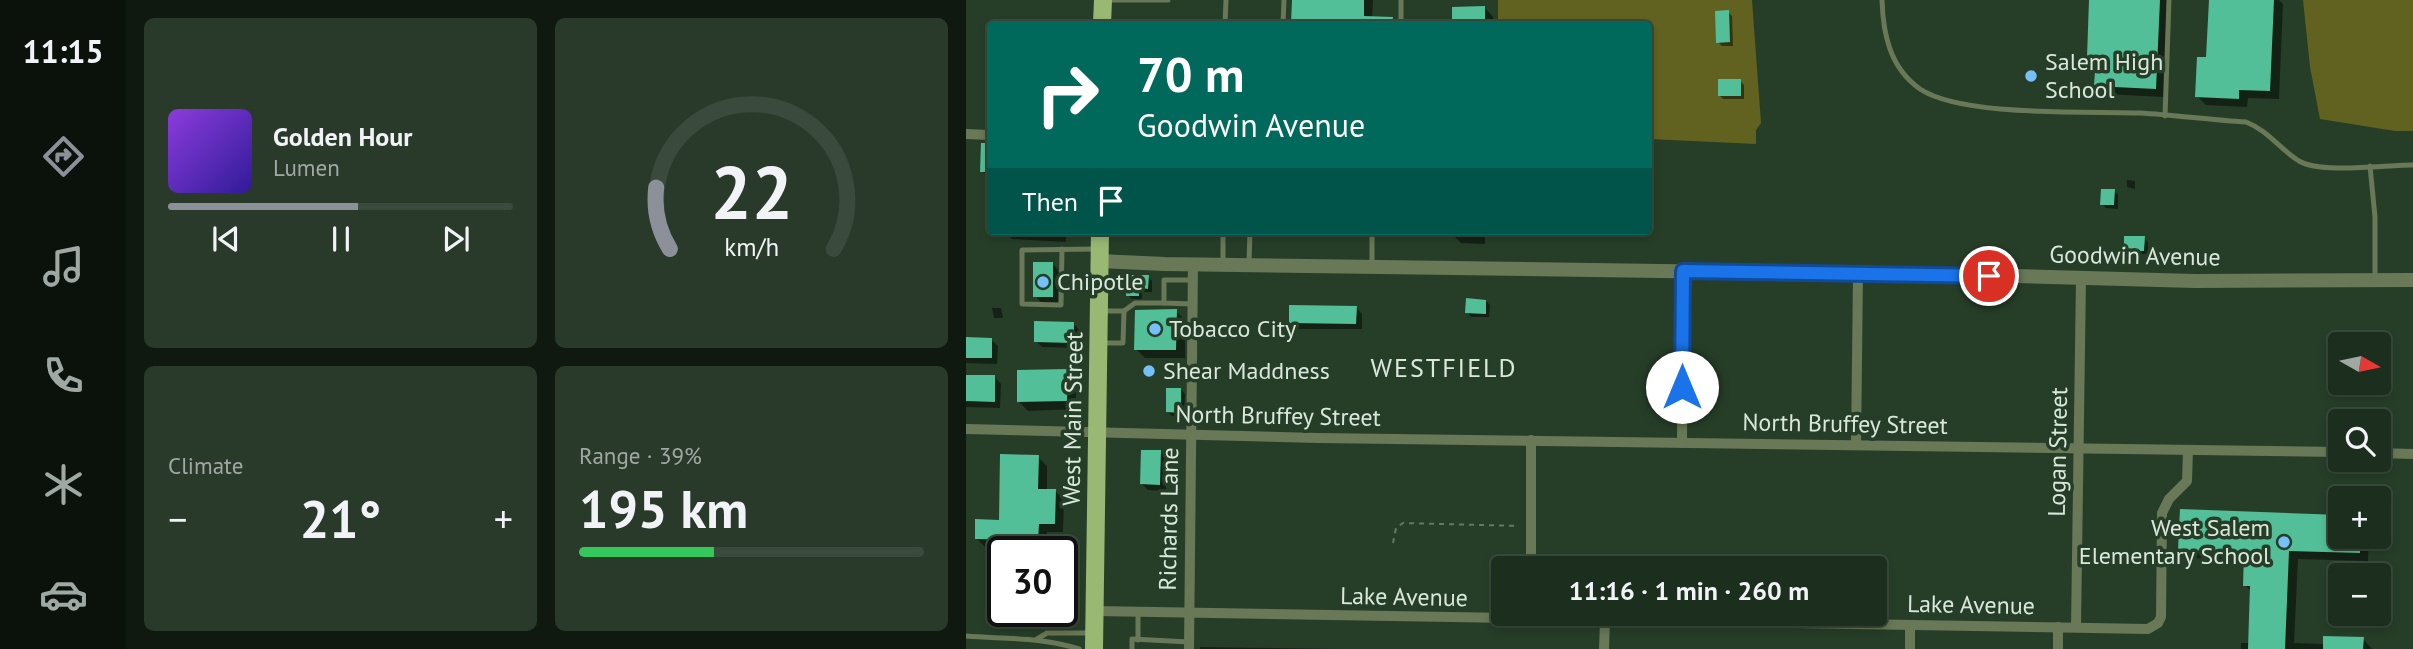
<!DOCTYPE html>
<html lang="en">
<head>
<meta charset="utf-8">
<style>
  body { margin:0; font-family:"PT Sans",sans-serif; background:#293a2b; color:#f1f3f6; height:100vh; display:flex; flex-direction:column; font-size:26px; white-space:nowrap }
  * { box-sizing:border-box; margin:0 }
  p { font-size:23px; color:#a0a8a4 }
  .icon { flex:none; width:38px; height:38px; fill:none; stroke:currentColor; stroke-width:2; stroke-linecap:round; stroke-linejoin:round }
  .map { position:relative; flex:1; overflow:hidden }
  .details { display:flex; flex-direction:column; gap:18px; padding:18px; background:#0f1910; width:840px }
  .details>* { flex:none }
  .hud { position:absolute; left:21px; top:21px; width:665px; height:214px; border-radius:7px; box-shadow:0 4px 10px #0003,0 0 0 2px #3a4a3c; background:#00695c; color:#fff; overflow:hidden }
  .needle { width:46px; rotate:99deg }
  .buttons { position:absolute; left:1362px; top:332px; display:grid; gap:14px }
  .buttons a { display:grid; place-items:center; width:63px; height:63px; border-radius:7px; background:#1c2e1e; box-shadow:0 4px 10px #0003,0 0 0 2px #3a4a3c; font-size:35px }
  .speed { position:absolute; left:21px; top:536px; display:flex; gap:14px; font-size:35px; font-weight:700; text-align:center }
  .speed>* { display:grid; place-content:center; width:91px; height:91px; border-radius:50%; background:#1c2e1e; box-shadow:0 4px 10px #0003,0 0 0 2px #3a4a3c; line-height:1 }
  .speed .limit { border:4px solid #111; border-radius:10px; background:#fff; color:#111 }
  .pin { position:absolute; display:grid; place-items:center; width:60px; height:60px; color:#fff; margin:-30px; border:4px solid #fff; border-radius:50%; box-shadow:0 2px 7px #0007 }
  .me { position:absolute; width:77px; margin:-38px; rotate:0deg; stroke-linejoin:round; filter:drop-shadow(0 0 5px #0008) }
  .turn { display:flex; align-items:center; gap:24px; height:147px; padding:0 35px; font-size:32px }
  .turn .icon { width:91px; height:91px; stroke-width:2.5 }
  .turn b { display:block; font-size:49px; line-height:60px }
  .then { display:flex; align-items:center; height:66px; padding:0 35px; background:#0003; gap:14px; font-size:26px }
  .big { font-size:52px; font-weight:600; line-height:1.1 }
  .details .card { flex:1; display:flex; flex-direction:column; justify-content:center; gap:10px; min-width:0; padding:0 24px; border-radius:10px; background:#293a2b }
  .details .dial { align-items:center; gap:0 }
  .dial svg { height:182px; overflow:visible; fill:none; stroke:#3a4a3c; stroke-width:7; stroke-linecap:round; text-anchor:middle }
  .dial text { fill:#f1f3f6; stroke:none }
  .song { display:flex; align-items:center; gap:21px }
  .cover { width:84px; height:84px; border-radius:10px; background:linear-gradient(135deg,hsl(270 70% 55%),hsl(250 70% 35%)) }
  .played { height:7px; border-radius:4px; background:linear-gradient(90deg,#8c9099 55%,#3a4a3c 55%) }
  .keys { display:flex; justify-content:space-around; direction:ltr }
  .heat { display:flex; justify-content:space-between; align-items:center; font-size:38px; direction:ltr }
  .charge { height:10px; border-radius:5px; background:linear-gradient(90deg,#34c759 39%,#3a4a3c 0) }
  .details .tiles { flex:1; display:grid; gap:18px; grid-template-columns:repeat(2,1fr) }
  .trip { position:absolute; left:525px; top:556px; width:396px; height:70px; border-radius:7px; background:#1c2e1e; box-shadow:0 4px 10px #0003,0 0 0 2px #3a4a3c; font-weight:600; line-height:70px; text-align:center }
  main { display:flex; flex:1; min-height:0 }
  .tabs { display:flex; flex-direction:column; width:126px; justify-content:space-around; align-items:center; background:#0b120c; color:#a0a8a4 }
  .tabs .icon { width:49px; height:49px }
  .tabs .selected { color:#8c9099 }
  .tabs b { font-size:32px; color:#f1f3f6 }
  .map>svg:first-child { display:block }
  .green { fill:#616120 }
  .shadow { fill:#0007 }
  .building { fill:#53bf98 }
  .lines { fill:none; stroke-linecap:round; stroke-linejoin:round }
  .path { stroke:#647865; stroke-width:2; stroke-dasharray:5 5; stroke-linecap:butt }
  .service { stroke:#697857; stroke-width:5 }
  .minor { stroke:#697857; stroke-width:10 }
  .tertiary { stroke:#697857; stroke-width:14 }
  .primary { stroke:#99b874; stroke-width:18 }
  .route-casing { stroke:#114b97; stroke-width:18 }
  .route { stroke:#1a73e8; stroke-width:12 }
  .poi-dot { fill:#75c0f6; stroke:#263e28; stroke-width:2.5 }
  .labels { text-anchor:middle; stroke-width:7; stroke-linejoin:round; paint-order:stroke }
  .poi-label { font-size:24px; fill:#d9e8da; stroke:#263e28; text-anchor:start }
  .street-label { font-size:24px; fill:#d9e8da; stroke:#263e28 }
  .neighbourhood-label { font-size:26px; letter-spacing:2px; fill:#d9e8da; stroke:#263e28 }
</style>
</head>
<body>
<main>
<nav class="tabs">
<b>11:15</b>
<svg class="icon selected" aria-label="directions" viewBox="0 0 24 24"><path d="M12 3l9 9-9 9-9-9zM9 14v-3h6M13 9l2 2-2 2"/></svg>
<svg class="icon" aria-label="music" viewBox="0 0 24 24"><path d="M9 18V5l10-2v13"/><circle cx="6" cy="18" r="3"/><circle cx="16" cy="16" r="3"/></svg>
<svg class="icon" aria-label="phone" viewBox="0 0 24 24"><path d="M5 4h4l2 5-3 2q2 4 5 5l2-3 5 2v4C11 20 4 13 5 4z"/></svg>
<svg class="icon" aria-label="climate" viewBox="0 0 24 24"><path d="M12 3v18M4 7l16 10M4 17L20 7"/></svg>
<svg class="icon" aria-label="car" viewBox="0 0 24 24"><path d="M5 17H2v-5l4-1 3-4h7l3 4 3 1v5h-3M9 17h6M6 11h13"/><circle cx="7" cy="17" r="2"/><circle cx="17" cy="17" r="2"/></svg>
</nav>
<section class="details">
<div class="tiles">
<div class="card">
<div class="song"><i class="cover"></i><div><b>Golden Hour</b><p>Lumen</p></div></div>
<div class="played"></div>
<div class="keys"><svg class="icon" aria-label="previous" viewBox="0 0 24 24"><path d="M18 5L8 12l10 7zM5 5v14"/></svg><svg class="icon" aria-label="pause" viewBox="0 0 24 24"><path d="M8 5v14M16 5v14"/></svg><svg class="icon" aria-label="next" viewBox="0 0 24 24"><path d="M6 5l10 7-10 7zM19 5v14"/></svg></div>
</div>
<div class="card dial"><svg viewBox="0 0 100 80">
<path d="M14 69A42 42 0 1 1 86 69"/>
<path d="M14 69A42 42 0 0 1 8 42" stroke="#8c9099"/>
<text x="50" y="56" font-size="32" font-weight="700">22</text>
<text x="50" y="72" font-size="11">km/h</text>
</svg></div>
<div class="card"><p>Climate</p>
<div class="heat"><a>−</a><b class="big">21°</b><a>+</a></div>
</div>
<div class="card"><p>Range · 39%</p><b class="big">195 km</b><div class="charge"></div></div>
</div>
</section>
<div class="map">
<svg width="1447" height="649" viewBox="0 0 1447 649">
  <rect width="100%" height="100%" fill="#263e28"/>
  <g class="green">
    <path d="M532,0H786L795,123L790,130V144L683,139L682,24H532Z"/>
    <path d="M1337,0H1447V131H1429L1354,119L1344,67Z"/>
  </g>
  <g class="shadow">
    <path d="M328,0H407L406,18L423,19L429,24H327Z"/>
    <path d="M1125,0H1202L1198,97L1139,94L1130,86L1131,65L1122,56Z"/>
    <path d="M1234,0H1313L1317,4L1313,99L1282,98L1281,107L1240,105L1231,96L1242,59L1245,0Z"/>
    <path d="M488,8H519L527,17L528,24H488Z"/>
    <path d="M762,12L766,16L767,46H756L752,42Z"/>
    <path d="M774,81L778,85V99H757L753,95Z"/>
    <path d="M16,145H24V178L16,171Z"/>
    <path d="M1161,180L1169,181V189L1161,187Z"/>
    <path d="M1148,191L1152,195V209L1140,208L1136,204Z"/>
    <path d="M39,231H100V242L46,239Z"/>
    <path d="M446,231H467V237H450Z"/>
    <path d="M489,231H519V244L495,243L489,237Z"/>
    <path d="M1178,238L1182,242V254H1164L1160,250Z"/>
    <path d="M86,263L92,270V303H76L69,296Z"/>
    <path d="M182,277L186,281V292H176V299H166L162,295Z"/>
    <path d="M520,301L524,305L523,317H505L501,312Z"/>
    <path d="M390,307L396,314V329H331L324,322Z"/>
    <path d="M26,308H35L37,318H28Z"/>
    <path d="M210,311L219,320V358H179L170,349Z"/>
    <path d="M108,324L114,331V348L76,347L70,341Z"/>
    <path d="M0,339L25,340L32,346L31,364L0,363Z"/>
    <path d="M102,371L110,380V409L62,411L53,402Z"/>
    <path d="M0,376L29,377L35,384L34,408L0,407Z"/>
    <path d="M215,390L219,394L218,416H206L202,412Z"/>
    <path d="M194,452L201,458L200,491L182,490L176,484Z"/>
    <path d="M72,457L81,466V491H89L98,500L97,532H81V545H105L111,551L112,578H96V551H80V548L19,547L10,538L35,522Z"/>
    <path d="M1374,537H1403L1402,561L1332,559L1328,643L1359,644L1397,639L1406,649H1275V643H1284L1286,592L1279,585L1280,560L1223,558L1214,549Z"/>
    <path d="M234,647L372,649H234Z"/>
  </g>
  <g class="building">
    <path d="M326,0H398V16L427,17L426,24H325Z"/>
    <path d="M1123,0H1194L1190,89L1128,86L1130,57H1121Z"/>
    <path d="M1243,0H1308L1304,91L1273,90V99L1229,97L1231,57H1240Z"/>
    <path d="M519,6V24H486V7Z"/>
    <path d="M763,10L764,42L750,43L749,11Z"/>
    <rect x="752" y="79" width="23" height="17"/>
    <path d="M15,143H24V172H14Z"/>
    <path d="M1135,189H1149L1148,205H1134Z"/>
    <path d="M1158,236H1179L1178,251H1158Z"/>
    <rect x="67" y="262" width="20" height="35"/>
    <path d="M161,275H183L182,289L173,288V296H160Z"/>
    <path d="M500,298L520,300V314L499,313Z"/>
    <path d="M323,305L391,306L390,324L323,323Z"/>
    <path d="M211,309L210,350H168L169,310Z"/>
    <path d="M68,321L108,322V343L68,342Z"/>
    <path d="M0,337L26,338V358H0Z"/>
    <path d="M102,369L101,401L51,402V370Z"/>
    <path d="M0,375H29V402L0,401Z"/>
    <path d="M200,388H215V413L200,412Z"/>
    <path d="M175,450H195L194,485L174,484Z"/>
    <path d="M34,454L73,455L72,489H90L89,524H73L72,540L9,539V519L33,520Z"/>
    <path d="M1214,509L1374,515V537H1394V553L1323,551L1319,649H1282L1284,586H1277L1278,552L1212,550Z"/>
    <path d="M78,543H106V572L96,573V551H78Z"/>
    <path d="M1357,636L1398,637L1397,649H1357Z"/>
  </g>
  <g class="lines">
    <path class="path" d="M427,543L430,528L437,523L553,526"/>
    <g class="service">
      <path d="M138,0H202"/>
      <path d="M916,0C917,34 924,68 954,89C996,117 1120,111 1174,113C1209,115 1245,120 1280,122C1301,130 1314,149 1333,161C1355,174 1419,165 1447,165"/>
      <path d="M259,24L260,0"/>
      <path d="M317,24L318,0"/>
      <path d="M435,24V0"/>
      <path d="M1199,116L1203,0"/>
      <path d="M1404,166L1409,217V278"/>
      <path d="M96,249L95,305L56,304V250L130,249"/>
      <path d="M257,263V231"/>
      <path d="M283,263L284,231"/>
      <path d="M406,266V231"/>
      <path d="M226,304L198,303V280H226"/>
      <path d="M137,311H158"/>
      <path d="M136,343H157L158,311L169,303H198"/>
      <path d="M172,612V640"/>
      <path d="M0,636C39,639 76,637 113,649"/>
      <path d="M71,639L81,633H126"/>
      <path d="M166,649V639L223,642"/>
    </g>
    <g class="minor">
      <path d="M0,134L24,135"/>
      <path d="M0,429L352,438L1374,452"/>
      <path d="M716,443L717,271"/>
      <path d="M890,445L892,274"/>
      <path d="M1412,453L1447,454"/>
      <path d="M565,569V440"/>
      <path d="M129,611L1182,629L1192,623L1195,617L1196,513L1203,499L1221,481L1222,450"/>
      <path d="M1092,627V649"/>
      <path d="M1110,627L1115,278"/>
      <path d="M223,649L227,263"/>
      <path d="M638,649L639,621"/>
      <path d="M944,649V626"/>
    </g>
    <path class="tertiary" d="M133,261L199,264L1049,276L1229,281L1447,280"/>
    <g class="primary">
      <path d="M136,24L137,0"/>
      <path d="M128,649L134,231"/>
    </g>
  </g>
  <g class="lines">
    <g class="route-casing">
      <path id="route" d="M716,387L717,271L1023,276"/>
    </g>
    <use href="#route" class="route"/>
  </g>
  <g class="poi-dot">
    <circle cx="1065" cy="76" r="7"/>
    <circle cx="77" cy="282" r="7"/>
    <circle cx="189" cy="329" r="7"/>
    <circle cx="183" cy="371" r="7"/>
    <circle cx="1318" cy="542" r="7"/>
  </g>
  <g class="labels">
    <g class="poi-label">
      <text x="1079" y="70">Salem High<tspan x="1079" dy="28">School</tspan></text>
      <text x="91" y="290">Chipotle</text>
      <text x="203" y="337">Tobacco City</text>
      <text x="197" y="379">Shear Maddness</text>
      <text x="1304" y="536" text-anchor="end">West Salem<tspan x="1304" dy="28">Elementary School</tspan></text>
    </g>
    <g class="street-label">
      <text transform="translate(1169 256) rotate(1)" y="8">Goodwin Avenue</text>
      <text transform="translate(312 416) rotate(1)" y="8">North Bruffey Street</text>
      <text transform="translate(107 419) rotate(-89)" y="8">West Main Street</text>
      <text transform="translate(879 424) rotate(1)" y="8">North Bruffey Street</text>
      <text transform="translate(1092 452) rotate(-89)" y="8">Logan Street</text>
      <text transform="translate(203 519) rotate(-89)" y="8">Richards Lane</text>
      <text transform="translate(438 597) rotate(1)" y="8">Lake Avenue</text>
      <text transform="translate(1005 605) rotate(1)" y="8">Lake Avenue</text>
    </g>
    <g class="neighbourhood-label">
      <text x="478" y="377">WESTFIELD</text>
    </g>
  </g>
</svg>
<div class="buttons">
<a><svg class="needle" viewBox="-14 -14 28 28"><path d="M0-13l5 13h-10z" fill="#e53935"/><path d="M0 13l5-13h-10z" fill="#a0a8a4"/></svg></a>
<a><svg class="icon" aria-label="search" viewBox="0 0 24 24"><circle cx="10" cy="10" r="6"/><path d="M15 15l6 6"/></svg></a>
<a>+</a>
<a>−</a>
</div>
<div class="speed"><div class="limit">30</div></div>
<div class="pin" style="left:1023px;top:276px;background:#d93025"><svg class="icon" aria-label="arrive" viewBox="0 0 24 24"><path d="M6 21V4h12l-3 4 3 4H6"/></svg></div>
<svg class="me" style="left:716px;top:387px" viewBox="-20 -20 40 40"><circle r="19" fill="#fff"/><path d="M0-13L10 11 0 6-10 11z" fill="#1a73e8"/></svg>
<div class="trip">11:16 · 1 min · 260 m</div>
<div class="hud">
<div class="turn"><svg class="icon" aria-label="right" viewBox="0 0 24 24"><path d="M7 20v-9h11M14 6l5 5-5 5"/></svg><div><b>70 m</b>Goodwin Avenue</div></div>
<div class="then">Then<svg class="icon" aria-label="arrive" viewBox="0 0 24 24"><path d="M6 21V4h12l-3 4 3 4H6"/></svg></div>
</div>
</div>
</main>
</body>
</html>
